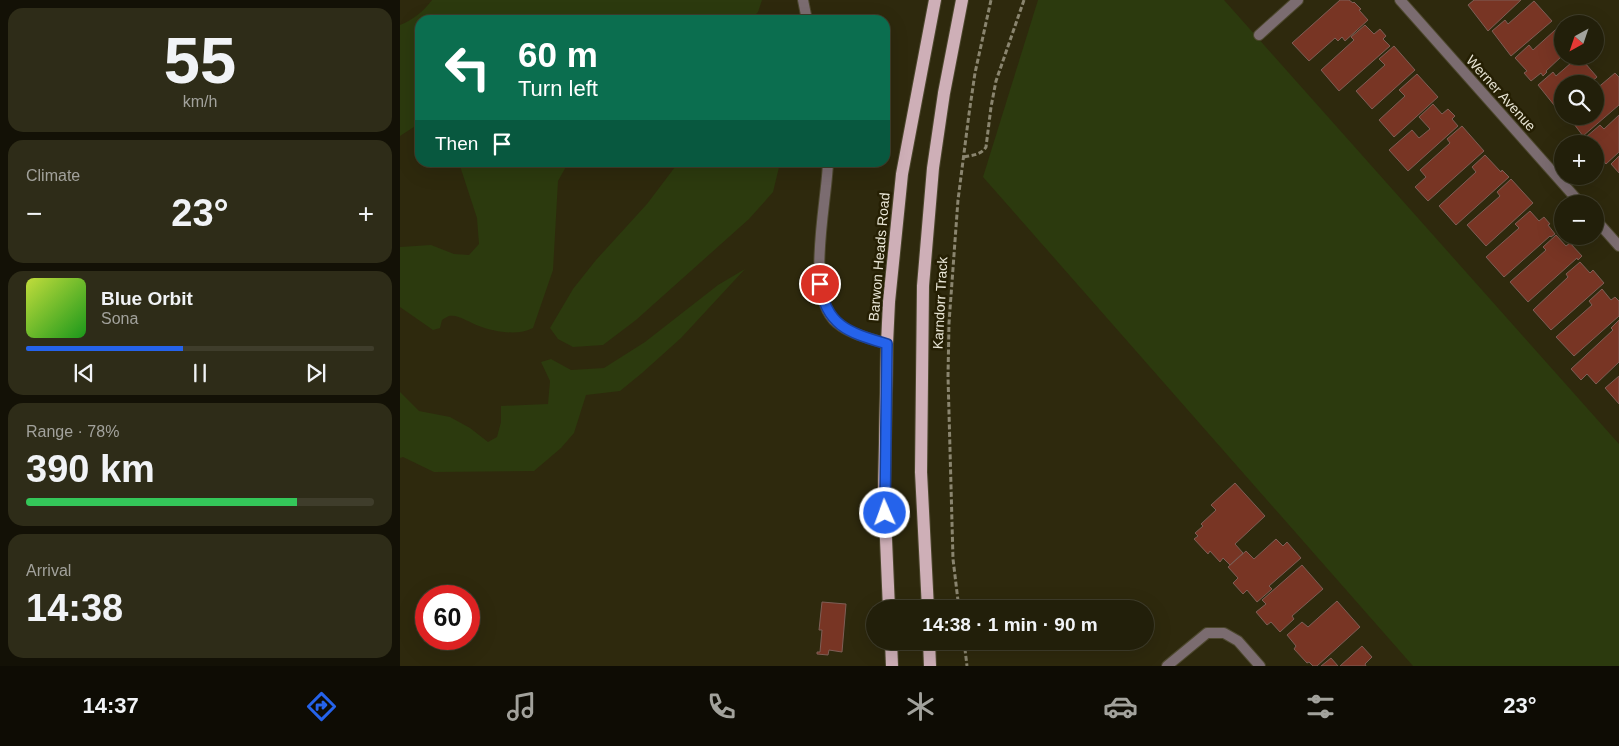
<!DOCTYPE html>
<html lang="en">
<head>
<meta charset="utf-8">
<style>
  body { margin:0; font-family:Arial,sans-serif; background:#2e2c18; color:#f1f3f6; height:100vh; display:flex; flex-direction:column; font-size:19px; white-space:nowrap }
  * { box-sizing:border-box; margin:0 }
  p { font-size:16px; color:#a2a29c }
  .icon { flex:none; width:28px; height:28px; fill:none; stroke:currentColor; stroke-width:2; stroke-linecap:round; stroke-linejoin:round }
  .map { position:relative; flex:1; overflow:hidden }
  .sheet { display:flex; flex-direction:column; gap:8px; padding:8px; background:#131106; width:400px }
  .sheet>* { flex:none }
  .hud { position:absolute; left:15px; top:15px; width:475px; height:152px; border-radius:15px; box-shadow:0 5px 20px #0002,0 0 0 1px #3f3d2b; background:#0b6e4f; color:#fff; overflow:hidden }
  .needle { width:32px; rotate:220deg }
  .tools { position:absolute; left:1154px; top:15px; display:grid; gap:10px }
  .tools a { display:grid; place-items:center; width:50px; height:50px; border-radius:50%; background:#221f0a; box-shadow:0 5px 20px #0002,0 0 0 1px #3f3d2b; font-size:25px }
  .speed { position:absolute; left:15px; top:585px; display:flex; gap:10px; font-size:25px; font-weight:700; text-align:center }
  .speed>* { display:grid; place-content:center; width:65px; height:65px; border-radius:50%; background:#221f0a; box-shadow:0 5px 20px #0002,0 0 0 1px #3f3d2b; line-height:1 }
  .speed .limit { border:8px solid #d22; background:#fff; color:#111 }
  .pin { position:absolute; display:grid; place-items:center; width:42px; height:42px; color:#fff; margin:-21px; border:2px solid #fff; border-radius:50%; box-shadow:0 1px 5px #0007 }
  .me { position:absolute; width:55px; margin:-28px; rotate:358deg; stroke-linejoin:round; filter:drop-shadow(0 0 4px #0008) }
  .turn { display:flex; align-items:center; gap:18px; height:105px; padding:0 20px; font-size:22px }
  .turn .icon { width:65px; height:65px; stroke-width:2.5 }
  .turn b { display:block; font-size:35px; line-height:42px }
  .then { display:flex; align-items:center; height:48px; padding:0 20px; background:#0003; gap:10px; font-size:19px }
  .big { font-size:38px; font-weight:700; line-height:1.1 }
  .sheet .widget { flex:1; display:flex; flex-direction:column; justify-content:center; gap:8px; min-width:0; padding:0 18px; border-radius:15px; background:#2e2c18 }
  .sheet .dial { align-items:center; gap:0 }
  .dial b { font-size:65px; line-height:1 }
  .song { display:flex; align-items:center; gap:15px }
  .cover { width:60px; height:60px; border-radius:8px; background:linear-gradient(135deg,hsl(70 70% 55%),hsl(120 70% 35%)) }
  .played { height:5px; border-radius:2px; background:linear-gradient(90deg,#2563eb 45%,#3f3d2b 45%) }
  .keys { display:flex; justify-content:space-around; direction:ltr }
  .heat { display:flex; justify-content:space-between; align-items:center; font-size:28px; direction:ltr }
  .charge { height:8px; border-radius:4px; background:linear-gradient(90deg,#34c759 78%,#3f3d2b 0) }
  .trip { position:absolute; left:466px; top:600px; width:288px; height:50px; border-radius:25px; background:#221f0a; box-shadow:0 5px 20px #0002,0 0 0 1px #3f3d2b; font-weight:700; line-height:50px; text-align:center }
  .menu { display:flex; height:80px; justify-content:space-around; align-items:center; background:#0e0c04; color:#a2a29c }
  .menu .icon { width:35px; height:35px }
  .menu .current { color:#2563eb }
  .menu b { font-size:22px; color:#f1f3f6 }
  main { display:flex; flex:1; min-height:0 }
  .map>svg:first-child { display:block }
  .green { fill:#2c3a0e }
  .building { fill:#783524; stroke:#7e5e56 }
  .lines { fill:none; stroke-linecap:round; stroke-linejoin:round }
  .service-casing { stroke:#4c472d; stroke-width:12 }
  .minor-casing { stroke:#4c472d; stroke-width:12 }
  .primary-casing { stroke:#4c472d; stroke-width:14 }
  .path { stroke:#8a856f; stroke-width:3; stroke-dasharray:5 2.5; stroke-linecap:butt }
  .service { stroke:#7b6c70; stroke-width:10 }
  .minor { stroke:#7b6c70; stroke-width:10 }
  .primary { stroke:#ceafb7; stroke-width:12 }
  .route-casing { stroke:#184099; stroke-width:12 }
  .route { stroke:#2563eb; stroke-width:9 }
  .labels { text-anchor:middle; stroke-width:5; stroke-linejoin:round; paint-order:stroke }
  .street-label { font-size:14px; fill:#e9e6d6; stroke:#251f03 }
</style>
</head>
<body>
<main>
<section class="sheet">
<div class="widget dial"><b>55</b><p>km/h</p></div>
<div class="widget"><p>Climate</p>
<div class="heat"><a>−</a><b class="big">23°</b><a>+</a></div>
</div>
<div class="widget">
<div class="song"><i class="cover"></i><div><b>Blue Orbit</b><p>Sona</p></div></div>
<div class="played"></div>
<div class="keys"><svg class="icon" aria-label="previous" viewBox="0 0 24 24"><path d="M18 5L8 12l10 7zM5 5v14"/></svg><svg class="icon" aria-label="pause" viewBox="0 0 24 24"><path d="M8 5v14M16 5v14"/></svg><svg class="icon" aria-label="next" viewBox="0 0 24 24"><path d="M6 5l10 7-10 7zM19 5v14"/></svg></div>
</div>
<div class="widget"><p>Range · 78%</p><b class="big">390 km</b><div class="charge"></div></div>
<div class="widget"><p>Arrival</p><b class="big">14:38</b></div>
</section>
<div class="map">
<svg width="1219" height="666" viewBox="0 0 1219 666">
  <rect width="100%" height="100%" fill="#2e290d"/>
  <g class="green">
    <path d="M32,0H362L358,12L350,20H20V123L0,136V25C13,20 24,11 32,0Z"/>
    <path d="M638,0H824L1219,444V666H1013L583,177Z"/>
    <path d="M59,163H168L158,181L153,270L133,328C118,336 95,332 79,326C70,323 58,314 49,316C46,317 44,319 42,320L40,328L33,330L0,307V247L31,245L54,254L69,255L79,244L77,218Z"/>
    <path d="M278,163H380L373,192L349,219L236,320L203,345L173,347L158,339L150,328L173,289L196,260L247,204Z"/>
    <path d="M345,269L281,338L242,373L220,391L186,395L174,433L161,448L134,471L34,472L3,457L0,458V392L19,411L50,417L70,428L88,442L97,437L101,422V406L148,404L150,381L141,362L151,359L171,370L204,368L245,342L318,285Z"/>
  </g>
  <g class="building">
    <path d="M940,0H949L953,3L954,2L961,9L959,10L968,20L945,41L942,37L938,41L935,38L909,61L892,43Z"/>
    <path d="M1074,0H1121L1088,31L1068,5Z"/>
    <path d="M1134,1L1152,21L1111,56L1092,31L1105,20L1108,24Z"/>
    <path d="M1165,21L1168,24H1162V56L1146,71L1147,72L1143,76L1141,73L1131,81L1124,73L1127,71L1115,58L1129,45L1133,50Z"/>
    <path d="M965,25L974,34L980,29L986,36L983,39L990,46L939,91L921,70L954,40L951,37Z"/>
    <path d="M994,46L1015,70L972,109L956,91L985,65L979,59Z"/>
    <path d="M1179,56L1197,77L1189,84H1162V106L1158,110L1138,85L1153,72L1156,76Z"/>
    <path d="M1215,73L1219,77V105L1183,136L1168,116H1195V90Z"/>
    <path d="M1017,74L1038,97L994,137L979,120L1005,96L999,90Z"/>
    <path d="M1033,104L1042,114L1048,109L1055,116L1052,119L1058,126L1008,171L989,150L1012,130L1019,138L1030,129L1019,117Z"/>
    <path d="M1219,115V152L1206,164L1200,157L1196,160L1195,159V144H1192L1186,137L1200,125L1204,129Z"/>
    <path d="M1062,126L1084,151L1028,201L1015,187L1026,177L1020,170L1050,143L1047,139Z"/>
    <path d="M1085,155L1101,172L1102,170L1109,177L1056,225L1039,206L1076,172L1072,167Z"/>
    <path d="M1219,156V173L1211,164Z"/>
    <path d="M1111,179L1133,203L1086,246L1067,225L1100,196L1097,192Z"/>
    <path d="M1130,211L1139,221L1144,217L1150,224L1148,225L1155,234L1151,237L1150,236L1104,277L1086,257L1119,228L1115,224Z"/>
    <path d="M1156,235L1166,246L1170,243L1182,256L1178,260L1177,258L1128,302L1110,282L1146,250L1143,247Z"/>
    <path d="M1180,262L1190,273L1193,270L1204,283L1151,330L1133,310L1168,277L1166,274Z"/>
    <path d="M1202,289L1211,300L1215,297L1219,301V316L1174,356L1156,337L1192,305L1189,301Z"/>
    <path d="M1219,320V362L1196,384L1187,374L1181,380L1171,369L1213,330L1211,328Z"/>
    <path d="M1219,376V404L1205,388Z"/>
    <path d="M835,483L865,516L835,544L843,553L830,565L823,558L820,562L810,551L808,554L794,539L798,536L795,533L803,526L801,524L816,510L811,505Z"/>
    <path d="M876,539L883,546L887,542L901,558L869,586L872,589L857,602L847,590L843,594L833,583L838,578L828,567L846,551L854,559Z"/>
    <path d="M902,565L923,589L892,616L894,619L880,632L871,622L867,625L856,612L866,604L862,600Z"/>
    <path d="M937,601L960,627L917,666H913L909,662L907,663L894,649L896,646L887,635L902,622L908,627Z"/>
    <path d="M422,602L446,604L442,652L429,650L428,655L417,654V652H420L422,630H419Z"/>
    <path d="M962,646L972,657L965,664L966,666H940Z"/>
    <path d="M931,658L938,666H921Z"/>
  </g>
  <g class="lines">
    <g class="service-casing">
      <g id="service">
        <path d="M403,0L407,20"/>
        <path d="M428,162C427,203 404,296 437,323C451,335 470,338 487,344"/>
      </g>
    </g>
    <g class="minor-casing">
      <g id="minor">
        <path d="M1000,0L1181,204"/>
        <path d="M859,35L898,0"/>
        <path d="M1195,219L1219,246"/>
        <path d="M767,666L807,633H824L838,641L860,666"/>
      </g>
    </g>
    <g class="primary-casing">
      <g id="primary">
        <path d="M489,609L484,493L487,344L489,302L502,174L535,0"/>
        <path d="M528,609L521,472L523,286L533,168L544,93L562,0"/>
        <path d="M491,641L492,666"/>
        <path d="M529,641L530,666"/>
      </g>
    </g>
    <g class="path">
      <path d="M564,157C573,155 581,155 586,147L591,107L596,81L624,0"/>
      <path d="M559,609L553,559L548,376L549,323L558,200L569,114L575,73L591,0"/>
      <path d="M564,641L567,666"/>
    </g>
    <use href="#service" class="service"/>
    <use href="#minor" class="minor"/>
    <use href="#primary" class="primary"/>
  </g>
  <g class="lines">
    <g class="route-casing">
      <path id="route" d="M420,284C426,327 451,333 487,344L485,513"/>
    </g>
    <use href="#route" class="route"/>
  </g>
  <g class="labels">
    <g class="street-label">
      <text transform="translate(1101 93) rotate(48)" y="5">Werner Avenue</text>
      <text transform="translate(479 257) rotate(-85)" y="5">Barwon Heads Road</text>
      <text transform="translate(540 303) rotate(-87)" y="5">Karndorr Track</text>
    </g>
  </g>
</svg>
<div class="tools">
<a><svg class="needle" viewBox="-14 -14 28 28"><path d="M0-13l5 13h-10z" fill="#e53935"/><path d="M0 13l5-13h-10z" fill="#a2a29c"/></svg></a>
<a><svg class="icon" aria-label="search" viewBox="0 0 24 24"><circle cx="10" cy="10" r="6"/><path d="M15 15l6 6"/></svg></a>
<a>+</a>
<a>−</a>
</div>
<div class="speed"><div class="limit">60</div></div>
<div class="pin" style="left:420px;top:284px;background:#d93025"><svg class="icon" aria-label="arrive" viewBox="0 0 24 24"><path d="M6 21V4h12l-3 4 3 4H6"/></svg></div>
<svg class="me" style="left:485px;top:513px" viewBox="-20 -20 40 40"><circle r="17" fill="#2563eb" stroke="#fff" stroke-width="3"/><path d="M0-11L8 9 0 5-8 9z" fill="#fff"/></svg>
<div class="trip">14:38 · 1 min · 90 m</div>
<div class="hud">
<div class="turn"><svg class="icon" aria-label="left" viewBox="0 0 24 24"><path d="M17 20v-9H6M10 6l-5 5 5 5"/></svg><div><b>60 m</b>Turn left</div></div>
<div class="then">Then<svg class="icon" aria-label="arrive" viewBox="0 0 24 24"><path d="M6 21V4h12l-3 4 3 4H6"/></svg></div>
</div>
</div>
</main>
<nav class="menu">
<b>14:37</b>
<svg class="icon current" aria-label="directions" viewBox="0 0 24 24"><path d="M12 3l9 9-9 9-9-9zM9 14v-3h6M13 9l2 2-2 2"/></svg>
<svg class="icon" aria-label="music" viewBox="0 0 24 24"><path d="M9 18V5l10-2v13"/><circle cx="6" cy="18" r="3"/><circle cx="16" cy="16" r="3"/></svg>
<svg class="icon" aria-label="phone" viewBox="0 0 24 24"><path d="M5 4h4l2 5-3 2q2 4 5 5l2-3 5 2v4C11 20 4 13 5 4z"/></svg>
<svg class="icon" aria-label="climate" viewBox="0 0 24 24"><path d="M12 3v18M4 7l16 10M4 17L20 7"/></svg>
<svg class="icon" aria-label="car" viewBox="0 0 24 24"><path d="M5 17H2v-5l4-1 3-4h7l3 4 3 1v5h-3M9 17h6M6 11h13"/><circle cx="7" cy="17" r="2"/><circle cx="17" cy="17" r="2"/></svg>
<svg class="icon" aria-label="filters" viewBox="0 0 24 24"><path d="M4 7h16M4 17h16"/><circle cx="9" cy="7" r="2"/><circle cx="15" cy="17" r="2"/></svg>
<b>23°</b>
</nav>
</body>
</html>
